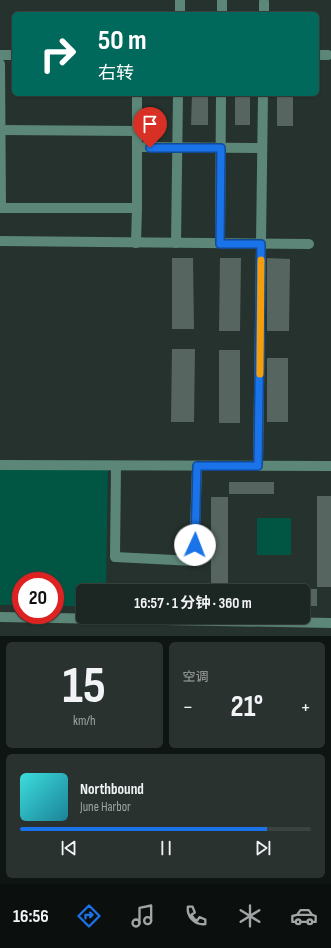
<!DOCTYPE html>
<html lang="zh">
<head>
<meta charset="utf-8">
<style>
  body { margin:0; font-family:"Sofia Sans Condensed","Noto Sans SC",sans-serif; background:#29322f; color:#f1f3f6; height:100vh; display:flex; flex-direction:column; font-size:15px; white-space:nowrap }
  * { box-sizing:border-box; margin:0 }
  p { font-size:13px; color:#a0a5a5 }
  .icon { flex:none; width:22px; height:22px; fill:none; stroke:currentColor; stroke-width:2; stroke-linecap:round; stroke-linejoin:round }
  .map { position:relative; height:636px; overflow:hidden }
  .side { display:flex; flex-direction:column; gap:6px; padding:6px; background:#0f1513; flex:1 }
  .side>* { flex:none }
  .banner { position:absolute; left:12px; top:12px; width:307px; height:84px; border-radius:6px; box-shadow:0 1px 3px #0004,0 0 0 1px #3a4340; background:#00695c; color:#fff; overflow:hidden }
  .speed { position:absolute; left:12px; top:572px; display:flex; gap:8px; font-size:20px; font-weight:700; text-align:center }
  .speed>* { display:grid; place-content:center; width:52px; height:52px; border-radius:50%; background:#1c2622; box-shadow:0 1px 3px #0004,0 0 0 1px #3a4340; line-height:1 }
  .speed .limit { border:6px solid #d22; background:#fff; color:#111 }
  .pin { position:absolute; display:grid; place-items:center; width:34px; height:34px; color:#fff; margin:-41px -17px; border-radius:50% 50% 50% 0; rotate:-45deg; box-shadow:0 0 4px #0007 }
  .pin .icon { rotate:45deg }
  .me { position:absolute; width:44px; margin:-22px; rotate:2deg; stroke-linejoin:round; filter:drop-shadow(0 0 3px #0008) }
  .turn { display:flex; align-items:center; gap:14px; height:84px; padding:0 20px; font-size:18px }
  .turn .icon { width:52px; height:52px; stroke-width:2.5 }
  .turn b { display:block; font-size:28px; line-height:34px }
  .big { font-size:30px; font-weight:700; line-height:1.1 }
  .side .card { flex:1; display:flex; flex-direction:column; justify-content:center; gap:6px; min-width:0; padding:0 14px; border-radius:6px; background:#29322f }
  .side .dial { align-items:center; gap:0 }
  .dial b { font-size:52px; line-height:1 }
  .song { display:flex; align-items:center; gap:12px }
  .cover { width:48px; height:48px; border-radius:6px; background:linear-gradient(135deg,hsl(180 70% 55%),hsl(190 70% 35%)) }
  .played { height:4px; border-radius:2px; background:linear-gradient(90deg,#1a73e8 85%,#3a4340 85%) }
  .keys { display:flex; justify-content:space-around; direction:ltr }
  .heat { display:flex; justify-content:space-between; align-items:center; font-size:22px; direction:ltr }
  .side .tiles { flex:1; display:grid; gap:6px; grid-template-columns:1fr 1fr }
  .card:last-child { grid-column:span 2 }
  .trip { position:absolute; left:76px; top:584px; width:234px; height:40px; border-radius:6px; background:#1c2622; box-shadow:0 1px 3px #0004,0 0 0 1px #3a4340; font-weight:700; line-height:40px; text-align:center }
  .tab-bar { display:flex; height:64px; justify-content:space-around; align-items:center; background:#0b0f0e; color:#a0a5a5 }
  .tab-bar .icon { width:28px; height:28px }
  .tab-bar .on { color:#1a73e8 }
  .tab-bar b { font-size:18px; color:#f1f3f6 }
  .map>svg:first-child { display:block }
  .green { fill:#015543 }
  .building { fill:#576560 }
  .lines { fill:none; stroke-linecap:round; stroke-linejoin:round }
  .minor { stroke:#5b8678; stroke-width:10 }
  .route-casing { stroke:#114b97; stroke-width:10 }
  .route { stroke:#1a73e8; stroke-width:7 }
  .slow { stroke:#f59e0b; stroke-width:7 }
</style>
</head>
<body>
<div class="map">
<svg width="331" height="636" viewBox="0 0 331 636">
  <rect width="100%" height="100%" fill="#25322d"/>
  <g class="green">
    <path d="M0,467L108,469L106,591H83V606H55V581H21V605H0Z"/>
    <rect x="257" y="518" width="34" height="37"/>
  </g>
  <g class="building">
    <path d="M192,94H208V125H191Z"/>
    <rect x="235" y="94" width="15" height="31"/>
    <rect x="277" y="94" width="16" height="32"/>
    <path d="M172,258H193L194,329H172Z"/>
    <path d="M220,258H241L240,331H219Z"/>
    <path d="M267,258L290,259L289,331H267Z"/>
    <path d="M172,349H195L194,422H171Z"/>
    <rect x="219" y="350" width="21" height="73"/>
    <rect x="267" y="358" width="21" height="64"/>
    <rect x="229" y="482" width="45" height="12"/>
    <rect x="317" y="496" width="14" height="91"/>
    <rect x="211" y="497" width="17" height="90"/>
    <path d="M226,589H317V606H303V591H226Z"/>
  </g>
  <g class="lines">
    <g class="minor">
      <path d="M180,14V0"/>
      <path d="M222,14V1"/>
      <path d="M264,14V2"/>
      <path d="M0,55H14"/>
      <path d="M317,55H328"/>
      <path d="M0,64L1,208H137"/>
      <path d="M0,130L137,131"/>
      <path d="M137,147L262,148"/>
      <path d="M0,241L309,244"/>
      <path d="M136,243L137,208V94"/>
      <path d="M176,243L178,94"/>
      <path d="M220,243L221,94"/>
      <path d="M0,465L331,466"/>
      <path d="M116,466L115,557L194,561L197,466"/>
      <path d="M258,466L263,94"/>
      <path d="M0,617L331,623"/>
    </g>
  </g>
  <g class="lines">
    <g class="route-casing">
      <path id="route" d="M150,148H221L220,244H261L258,466H197L195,545"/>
    </g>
    <use href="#route" class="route"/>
    <path class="slow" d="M260,374L261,260"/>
  </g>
</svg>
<div class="speed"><div class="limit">20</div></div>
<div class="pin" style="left:150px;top:148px;background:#d93025"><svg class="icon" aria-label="arrive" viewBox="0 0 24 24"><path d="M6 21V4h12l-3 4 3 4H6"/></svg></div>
<svg class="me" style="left:195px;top:545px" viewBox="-20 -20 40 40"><circle r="19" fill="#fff"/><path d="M0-13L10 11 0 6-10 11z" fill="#1a73e8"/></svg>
<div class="trip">16:57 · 1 分钟 · 360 m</div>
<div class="banner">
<div class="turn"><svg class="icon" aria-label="right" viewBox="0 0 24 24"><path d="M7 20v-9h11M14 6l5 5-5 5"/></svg><div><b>50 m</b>右转</div></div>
</div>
</div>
<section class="side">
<div class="tiles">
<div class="card dial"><b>15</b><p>km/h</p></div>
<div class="card"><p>空调</p>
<div class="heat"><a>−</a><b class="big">21°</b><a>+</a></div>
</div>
<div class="card">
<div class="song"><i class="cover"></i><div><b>Northbound</b><p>June Harbor</p></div></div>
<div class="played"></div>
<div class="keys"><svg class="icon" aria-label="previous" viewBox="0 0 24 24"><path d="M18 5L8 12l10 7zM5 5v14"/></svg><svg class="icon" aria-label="pause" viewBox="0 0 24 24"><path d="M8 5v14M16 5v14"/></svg><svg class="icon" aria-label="next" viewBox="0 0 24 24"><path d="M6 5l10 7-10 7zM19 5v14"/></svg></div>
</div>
</div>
</section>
<nav class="tab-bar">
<b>16:56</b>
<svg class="icon on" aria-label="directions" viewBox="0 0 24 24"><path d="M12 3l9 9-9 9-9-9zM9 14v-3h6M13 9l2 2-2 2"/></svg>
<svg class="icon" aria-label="music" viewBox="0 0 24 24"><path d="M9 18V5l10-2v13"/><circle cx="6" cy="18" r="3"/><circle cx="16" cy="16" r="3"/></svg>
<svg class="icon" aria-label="phone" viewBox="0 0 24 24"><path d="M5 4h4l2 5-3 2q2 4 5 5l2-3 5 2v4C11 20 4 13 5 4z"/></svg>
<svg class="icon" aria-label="climate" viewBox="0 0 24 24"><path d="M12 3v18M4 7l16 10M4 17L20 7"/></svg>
<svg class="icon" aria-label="car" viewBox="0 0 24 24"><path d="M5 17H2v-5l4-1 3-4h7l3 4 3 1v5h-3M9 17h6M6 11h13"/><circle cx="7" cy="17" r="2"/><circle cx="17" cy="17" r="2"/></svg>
</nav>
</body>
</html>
